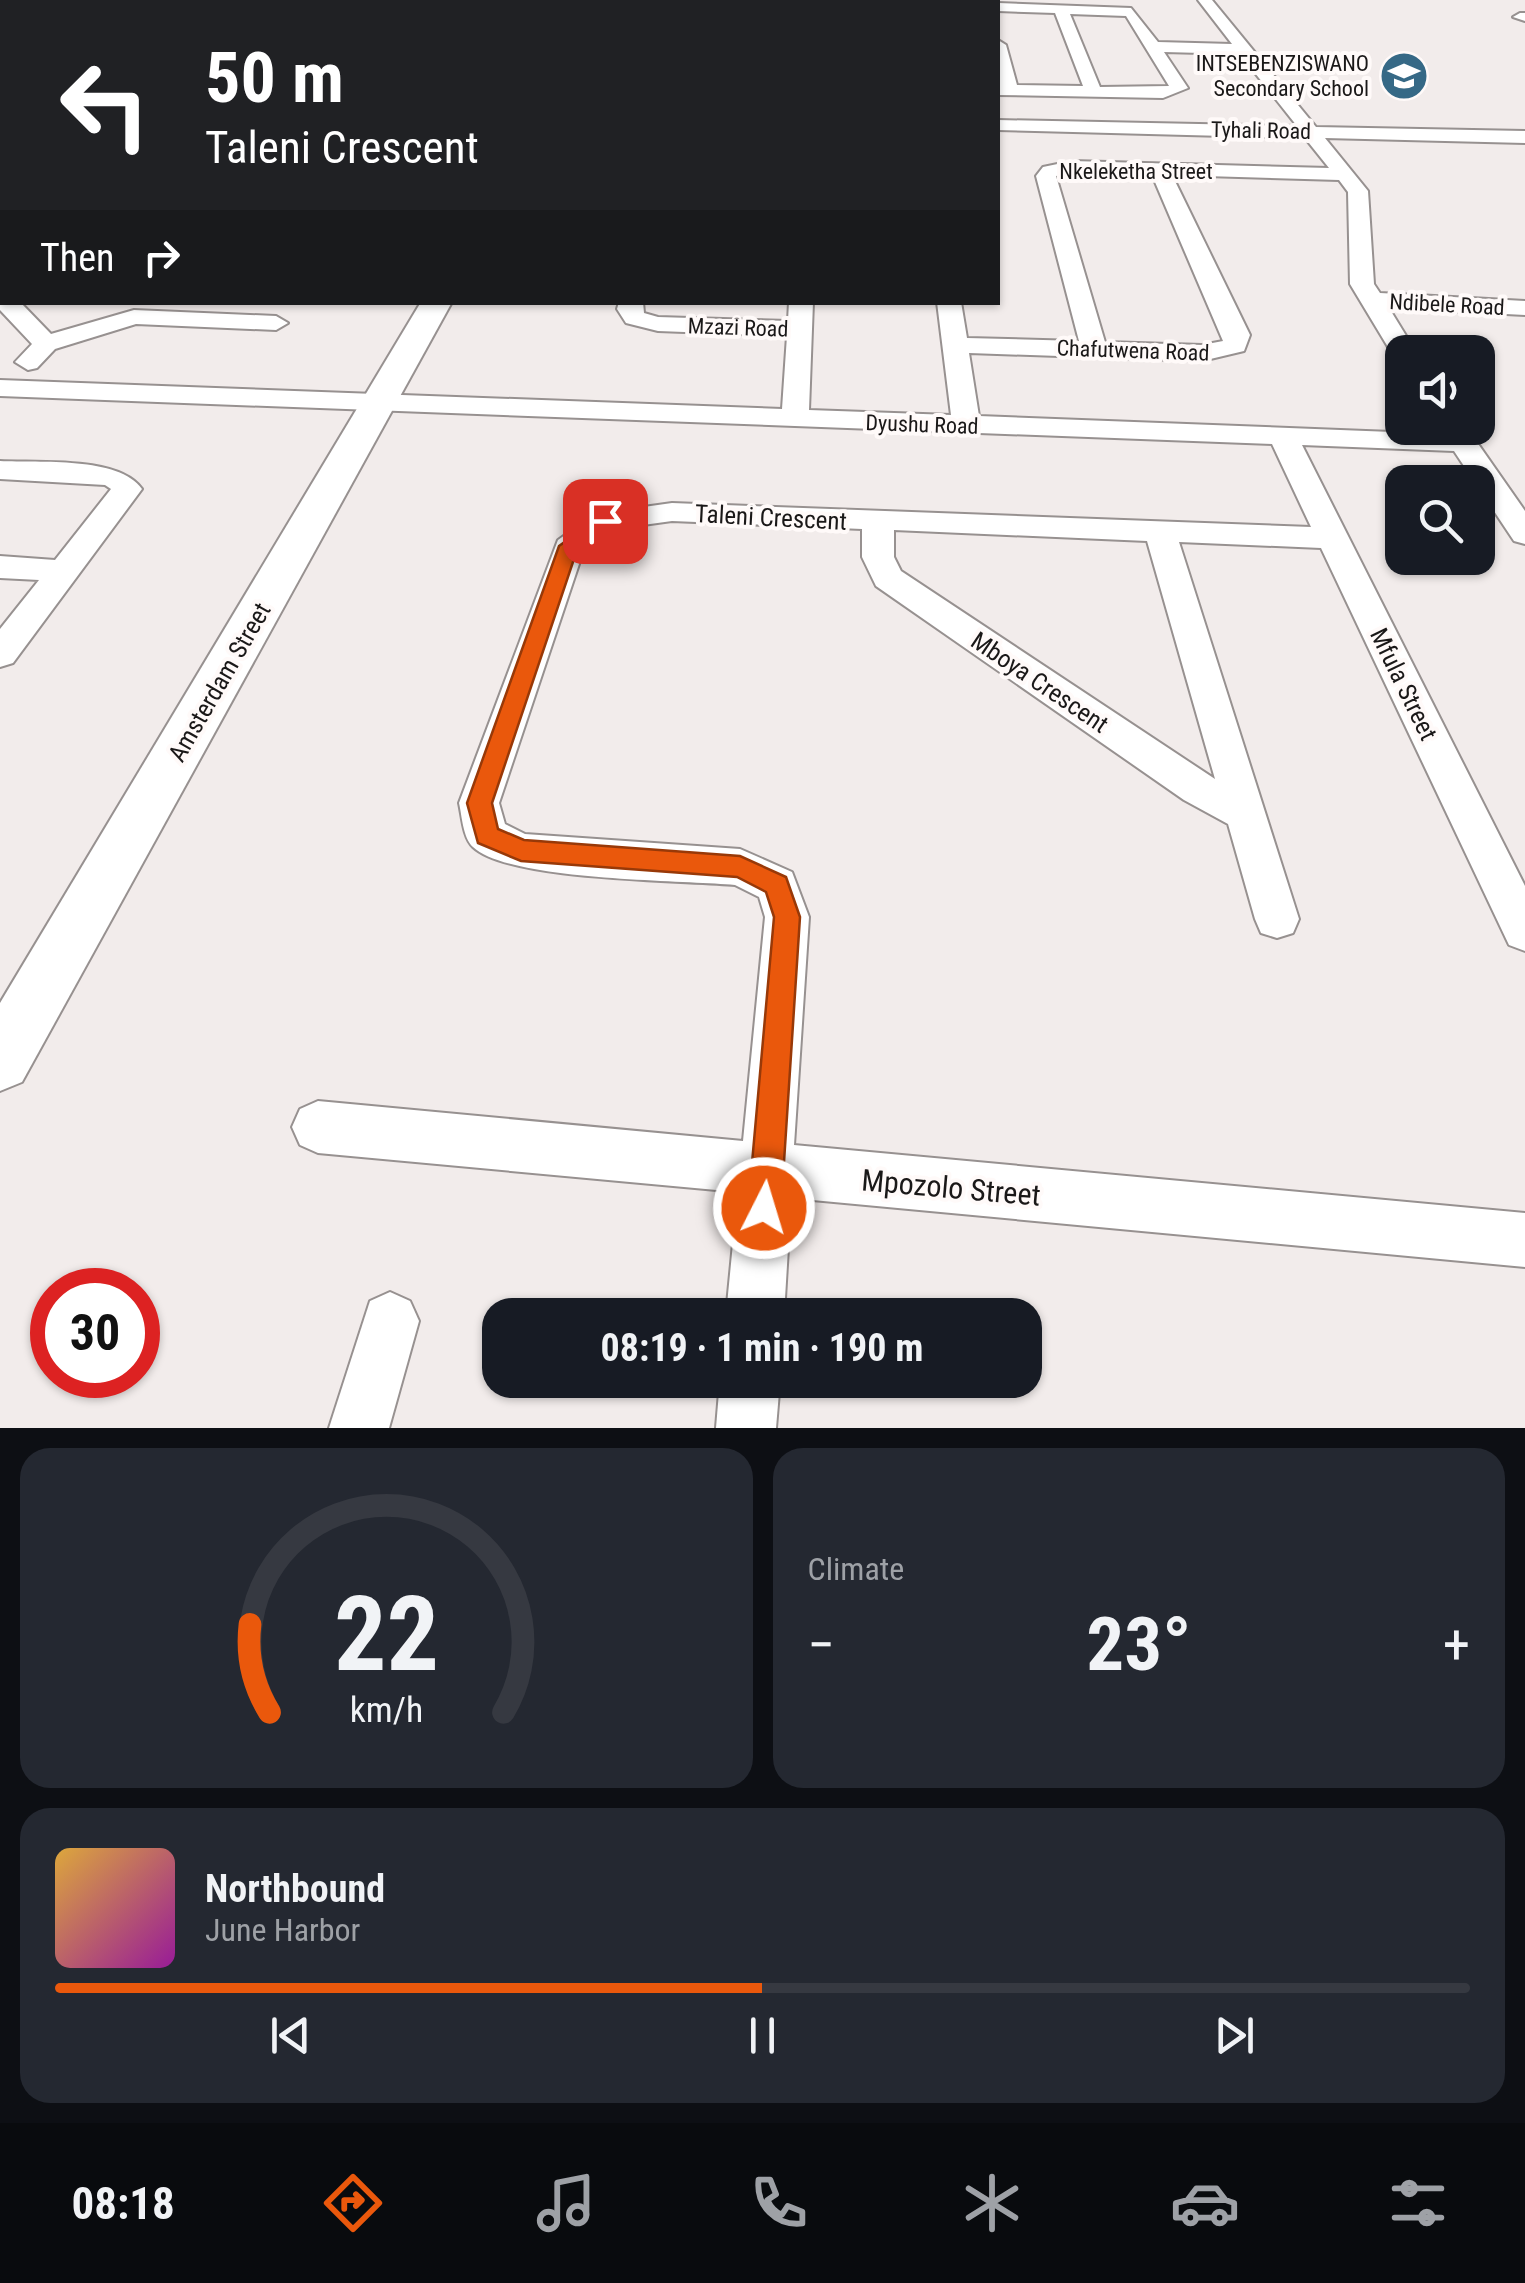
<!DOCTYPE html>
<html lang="en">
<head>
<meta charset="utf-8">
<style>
  body { margin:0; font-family:"Roboto Condensed",sans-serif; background:#242831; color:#f1f3f6; height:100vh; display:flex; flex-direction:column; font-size:38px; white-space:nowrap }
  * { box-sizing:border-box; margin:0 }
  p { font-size:32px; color:#9ea1a6 }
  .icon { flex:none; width:55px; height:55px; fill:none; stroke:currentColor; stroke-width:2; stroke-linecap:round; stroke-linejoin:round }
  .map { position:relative; height:1428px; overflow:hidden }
  .panel { display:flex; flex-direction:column; gap:20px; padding:20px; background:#0d0f14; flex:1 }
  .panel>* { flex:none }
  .top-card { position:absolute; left:0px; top:0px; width:1000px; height:305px; box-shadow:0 2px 8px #0004; background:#202124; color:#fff; overflow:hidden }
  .fabs { position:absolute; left:1385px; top:335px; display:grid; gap:20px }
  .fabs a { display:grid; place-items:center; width:110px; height:110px; border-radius:20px; background:#171b24; box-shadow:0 2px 8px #0004; font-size:50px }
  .speed { position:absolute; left:30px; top:1268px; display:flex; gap:20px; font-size:50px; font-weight:700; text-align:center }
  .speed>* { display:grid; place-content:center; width:130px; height:130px; border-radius:50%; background:#171b24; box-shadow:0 2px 8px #0004; line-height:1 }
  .speed .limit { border:15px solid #d22; background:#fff; color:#111 }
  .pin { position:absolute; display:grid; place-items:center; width:85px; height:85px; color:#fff; margin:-42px; border-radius:20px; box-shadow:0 5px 15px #0006 }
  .me { position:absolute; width:110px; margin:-55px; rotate:5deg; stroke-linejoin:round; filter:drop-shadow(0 0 8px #0008) }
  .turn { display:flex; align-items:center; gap:35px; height:210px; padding:0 40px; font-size:45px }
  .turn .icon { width:130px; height:130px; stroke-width:2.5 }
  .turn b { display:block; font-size:70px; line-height:85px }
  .then { display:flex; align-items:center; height:95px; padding:0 40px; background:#0003; gap:20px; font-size:38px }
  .big { font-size:75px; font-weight:700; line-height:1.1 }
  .panel .widget { flex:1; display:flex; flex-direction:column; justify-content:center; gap:15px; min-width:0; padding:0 35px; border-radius:30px; background:#242831 }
  .panel .dial { align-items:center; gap:0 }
  .dial svg { height:260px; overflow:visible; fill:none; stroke:#363941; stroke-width:7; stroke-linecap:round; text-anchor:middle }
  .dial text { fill:#f1f3f6; stroke:none }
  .song { display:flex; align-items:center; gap:30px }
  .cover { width:120px; height:120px; border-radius:15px; background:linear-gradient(135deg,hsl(40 70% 55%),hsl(300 70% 35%)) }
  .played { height:10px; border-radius:5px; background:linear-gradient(90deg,#ea580c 50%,#363941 50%) }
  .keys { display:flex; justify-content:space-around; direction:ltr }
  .heat { display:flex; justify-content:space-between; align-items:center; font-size:55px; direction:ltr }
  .panel .tiles { flex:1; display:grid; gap:20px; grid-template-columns:1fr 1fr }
  .widget:last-child { grid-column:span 2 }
  .trip { position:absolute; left:482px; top:1298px; width:560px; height:100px; border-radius:30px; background:#171b24; box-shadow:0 2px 8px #0004; font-weight:700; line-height:100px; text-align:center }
  .tabs { display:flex; height:160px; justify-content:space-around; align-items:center; background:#090b0e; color:#9ea1a6 }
  .tabs .icon { width:70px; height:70px }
  .tabs .current { color:#ea580c }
  .tabs b { font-size:45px; color:#f1f3f6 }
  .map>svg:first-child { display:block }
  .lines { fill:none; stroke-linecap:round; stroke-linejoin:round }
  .minor-casing { stroke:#979190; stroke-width:4 }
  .tertiary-casing { stroke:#979190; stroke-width:4 }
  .minor { fill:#fff; fill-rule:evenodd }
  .tertiary { fill:#fff; fill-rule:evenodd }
  .route { fill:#ea580c; stroke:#983908; stroke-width:2.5 }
  .labels { text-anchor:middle; stroke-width:8; stroke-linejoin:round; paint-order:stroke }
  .far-poi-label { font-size:22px; fill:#1a1818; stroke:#fffaf9; text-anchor:end }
  .far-street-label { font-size:22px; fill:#1a1818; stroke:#fffaf9 }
  .street-label { font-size:25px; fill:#1a1818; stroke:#fffaf9 }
  .near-street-label { font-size:30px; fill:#1a1818; stroke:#fffaf9 }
</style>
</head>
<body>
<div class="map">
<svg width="1525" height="1428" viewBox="0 0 1525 1428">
  <rect width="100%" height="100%" fill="#f2eceb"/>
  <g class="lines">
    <g class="minor-casing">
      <g id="minor">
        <path d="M684,0H750L751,2H683Z"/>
        <path d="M1198,0H1212L1316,127L1525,131V143L1325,138L1368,191L1374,284L1380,293L1525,301V315L1389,308L1416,352H1402V360L1394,357L1350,284L1348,192L1339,180L1172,175L1250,335L1244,351L1202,361L969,353L979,416L1443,434L1439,428H1467L1525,511V544L1514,541L1454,451L1302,445L1525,886V951L1509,945L1321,548L1179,542L1299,919L1293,933L1277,938L1261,933L1255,919L1228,824L1184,800L876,586L862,557V529L672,521L614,529L583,552L499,803L505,824L525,834L740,849L792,872L809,917L794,1145L1525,1213V1267L791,1198L784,1315H726L738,1192L318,1153L300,1145L292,1127L300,1109L318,1101L743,1141L765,917L759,897L735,885C680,880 509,881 473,847C463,838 462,816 459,803L558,540L594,514L672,503L1311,527L1272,444L0,396V380L782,409L787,336L658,331L626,323L617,309L619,302H643L644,313L658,317L788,321L789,302H813L809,410L951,415L937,302H961L967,338L1079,341L1036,176L1043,167L1072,161L1329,168L1305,138L998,130V120L1297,126L1240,54L1164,52L1188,88L1163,98L998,95V40L1006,45L1017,85L1083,86L1055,13L998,11V3L1131,8L1158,42L1232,44ZM1070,14L1126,16L1169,86L1100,87ZM1072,173L1152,175L1223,341L1202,345L1105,342L1056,176ZM894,530L1147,541L1215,779L901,571L894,557Z"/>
        <path d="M1520,13H1525V21L1513,17Z"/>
        <path d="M0,62L2,63V75L0,74Z"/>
        <path d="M0,231L2,232V245H0Z"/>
        <path d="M0,296L2,302H20L51,334L134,310L276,316L288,323L276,330L136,324L55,349L37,368L28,370L15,362L32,344L0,310Z"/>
        <path d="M0,461C39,463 119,456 142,489L13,663L0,667V629L39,580L0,578V556L55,560L111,489L105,485L0,479Z"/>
        <path d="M390,1292L410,1301L419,1321L389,1428H329L370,1301Z"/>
        <path d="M720,1380H780L776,1428H716Z"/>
      </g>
    </g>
    <g class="tertiary-casing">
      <path id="tertiary" d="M421,302H452L22,1082L0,1091V1003Z"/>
    </g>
    <use href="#minor" class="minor"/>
    <use href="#tertiary" class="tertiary"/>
  </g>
  <path class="route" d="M599,517L615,521L577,550L492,803L498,829L524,840L740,856L786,877L800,917L781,1208L776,1219L764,1224L753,1219L748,1208L774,917L766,892L737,877L521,861L478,843L467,803L559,546Z"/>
  <defs>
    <g id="school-disc" transform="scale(2.5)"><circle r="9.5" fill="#366986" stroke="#fffaf9"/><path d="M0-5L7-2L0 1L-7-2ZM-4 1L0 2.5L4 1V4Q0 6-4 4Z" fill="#fff"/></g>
  </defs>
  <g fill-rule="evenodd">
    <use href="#school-disc" x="1404" y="76"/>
  </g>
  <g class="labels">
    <g class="far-poi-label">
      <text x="1369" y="71">INTSEBENZISWANO<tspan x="1369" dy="25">Secondary School</tspan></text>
    </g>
    <g class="far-street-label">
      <text transform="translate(1261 130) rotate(1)" y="8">Tyhali Road</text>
      <text x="1136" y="179">Nkeleketha Street</text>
      <text transform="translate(1447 304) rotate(3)" y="8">Ndibele Road</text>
      <text transform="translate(738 327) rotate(2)" y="8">Mzazi Road</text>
      <text transform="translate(1133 350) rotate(2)" y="8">Chafutwena Road</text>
      <text transform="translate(922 424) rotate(2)" y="8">Dyushu Road</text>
    </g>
    <g class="street-label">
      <text transform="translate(771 517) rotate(3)" y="9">Taleni Crescent</text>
      <text transform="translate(219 682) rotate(-60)" y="9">Amsterdam Street</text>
      <text transform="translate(1040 682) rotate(34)" y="9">Mboya Crescent</text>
      <text transform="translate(1404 684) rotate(64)" y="9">Mfula Street</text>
    </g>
    <g class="near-street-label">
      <text transform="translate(951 1188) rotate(5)" y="10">Mpozolo Street</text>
    </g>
  </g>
</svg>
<div class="fabs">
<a><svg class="icon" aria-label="sound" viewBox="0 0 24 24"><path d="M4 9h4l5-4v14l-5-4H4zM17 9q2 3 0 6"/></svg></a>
<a><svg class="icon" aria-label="search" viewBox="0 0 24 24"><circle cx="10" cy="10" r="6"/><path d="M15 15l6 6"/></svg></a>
</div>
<div class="speed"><div class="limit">30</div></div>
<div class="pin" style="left:605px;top:521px;background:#d93025"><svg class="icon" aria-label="arrive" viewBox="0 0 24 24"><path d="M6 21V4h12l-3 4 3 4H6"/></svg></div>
<svg class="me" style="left:764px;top:1208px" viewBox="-20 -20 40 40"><circle r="17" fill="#ea580c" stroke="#fff" stroke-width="3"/><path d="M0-11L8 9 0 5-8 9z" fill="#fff"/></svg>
<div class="trip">08:19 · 1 min · 190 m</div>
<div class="top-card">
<div class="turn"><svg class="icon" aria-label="left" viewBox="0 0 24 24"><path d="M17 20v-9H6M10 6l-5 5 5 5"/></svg><div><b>50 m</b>Taleni Crescent</div></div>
<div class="then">Then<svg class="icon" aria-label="right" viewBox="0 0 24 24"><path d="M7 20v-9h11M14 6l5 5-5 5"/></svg></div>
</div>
</div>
<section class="panel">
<div class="tiles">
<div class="widget dial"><svg viewBox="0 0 100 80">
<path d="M14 69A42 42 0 1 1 86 69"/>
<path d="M14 69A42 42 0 0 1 8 42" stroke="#ea580c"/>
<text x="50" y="56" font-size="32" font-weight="700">22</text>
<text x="50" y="72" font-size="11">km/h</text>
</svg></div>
<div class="widget"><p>Climate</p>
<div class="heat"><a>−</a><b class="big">23°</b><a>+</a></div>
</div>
<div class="widget">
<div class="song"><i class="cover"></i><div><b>Northbound</b><p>June Harbor</p></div></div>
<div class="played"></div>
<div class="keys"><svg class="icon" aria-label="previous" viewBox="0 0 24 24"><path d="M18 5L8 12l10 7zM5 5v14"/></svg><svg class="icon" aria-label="pause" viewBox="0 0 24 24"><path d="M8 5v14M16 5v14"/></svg><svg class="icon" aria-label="next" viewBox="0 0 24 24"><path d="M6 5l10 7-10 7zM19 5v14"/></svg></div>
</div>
</div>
</section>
<nav class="tabs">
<b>08:18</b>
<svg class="icon current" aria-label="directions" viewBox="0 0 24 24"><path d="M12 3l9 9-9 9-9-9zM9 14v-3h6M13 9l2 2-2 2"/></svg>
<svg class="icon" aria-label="music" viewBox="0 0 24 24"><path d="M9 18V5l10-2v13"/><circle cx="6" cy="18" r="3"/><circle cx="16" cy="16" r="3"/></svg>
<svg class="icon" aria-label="phone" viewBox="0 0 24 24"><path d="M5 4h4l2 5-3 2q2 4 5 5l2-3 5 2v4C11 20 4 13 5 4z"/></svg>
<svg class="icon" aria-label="climate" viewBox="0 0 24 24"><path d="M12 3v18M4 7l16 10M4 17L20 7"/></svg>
<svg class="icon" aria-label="car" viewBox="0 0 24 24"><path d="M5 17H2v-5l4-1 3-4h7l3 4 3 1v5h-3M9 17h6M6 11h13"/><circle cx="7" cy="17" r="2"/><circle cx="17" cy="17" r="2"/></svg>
<svg class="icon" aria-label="filters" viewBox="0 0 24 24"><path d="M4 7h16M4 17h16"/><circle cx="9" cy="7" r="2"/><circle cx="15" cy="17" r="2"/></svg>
</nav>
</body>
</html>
